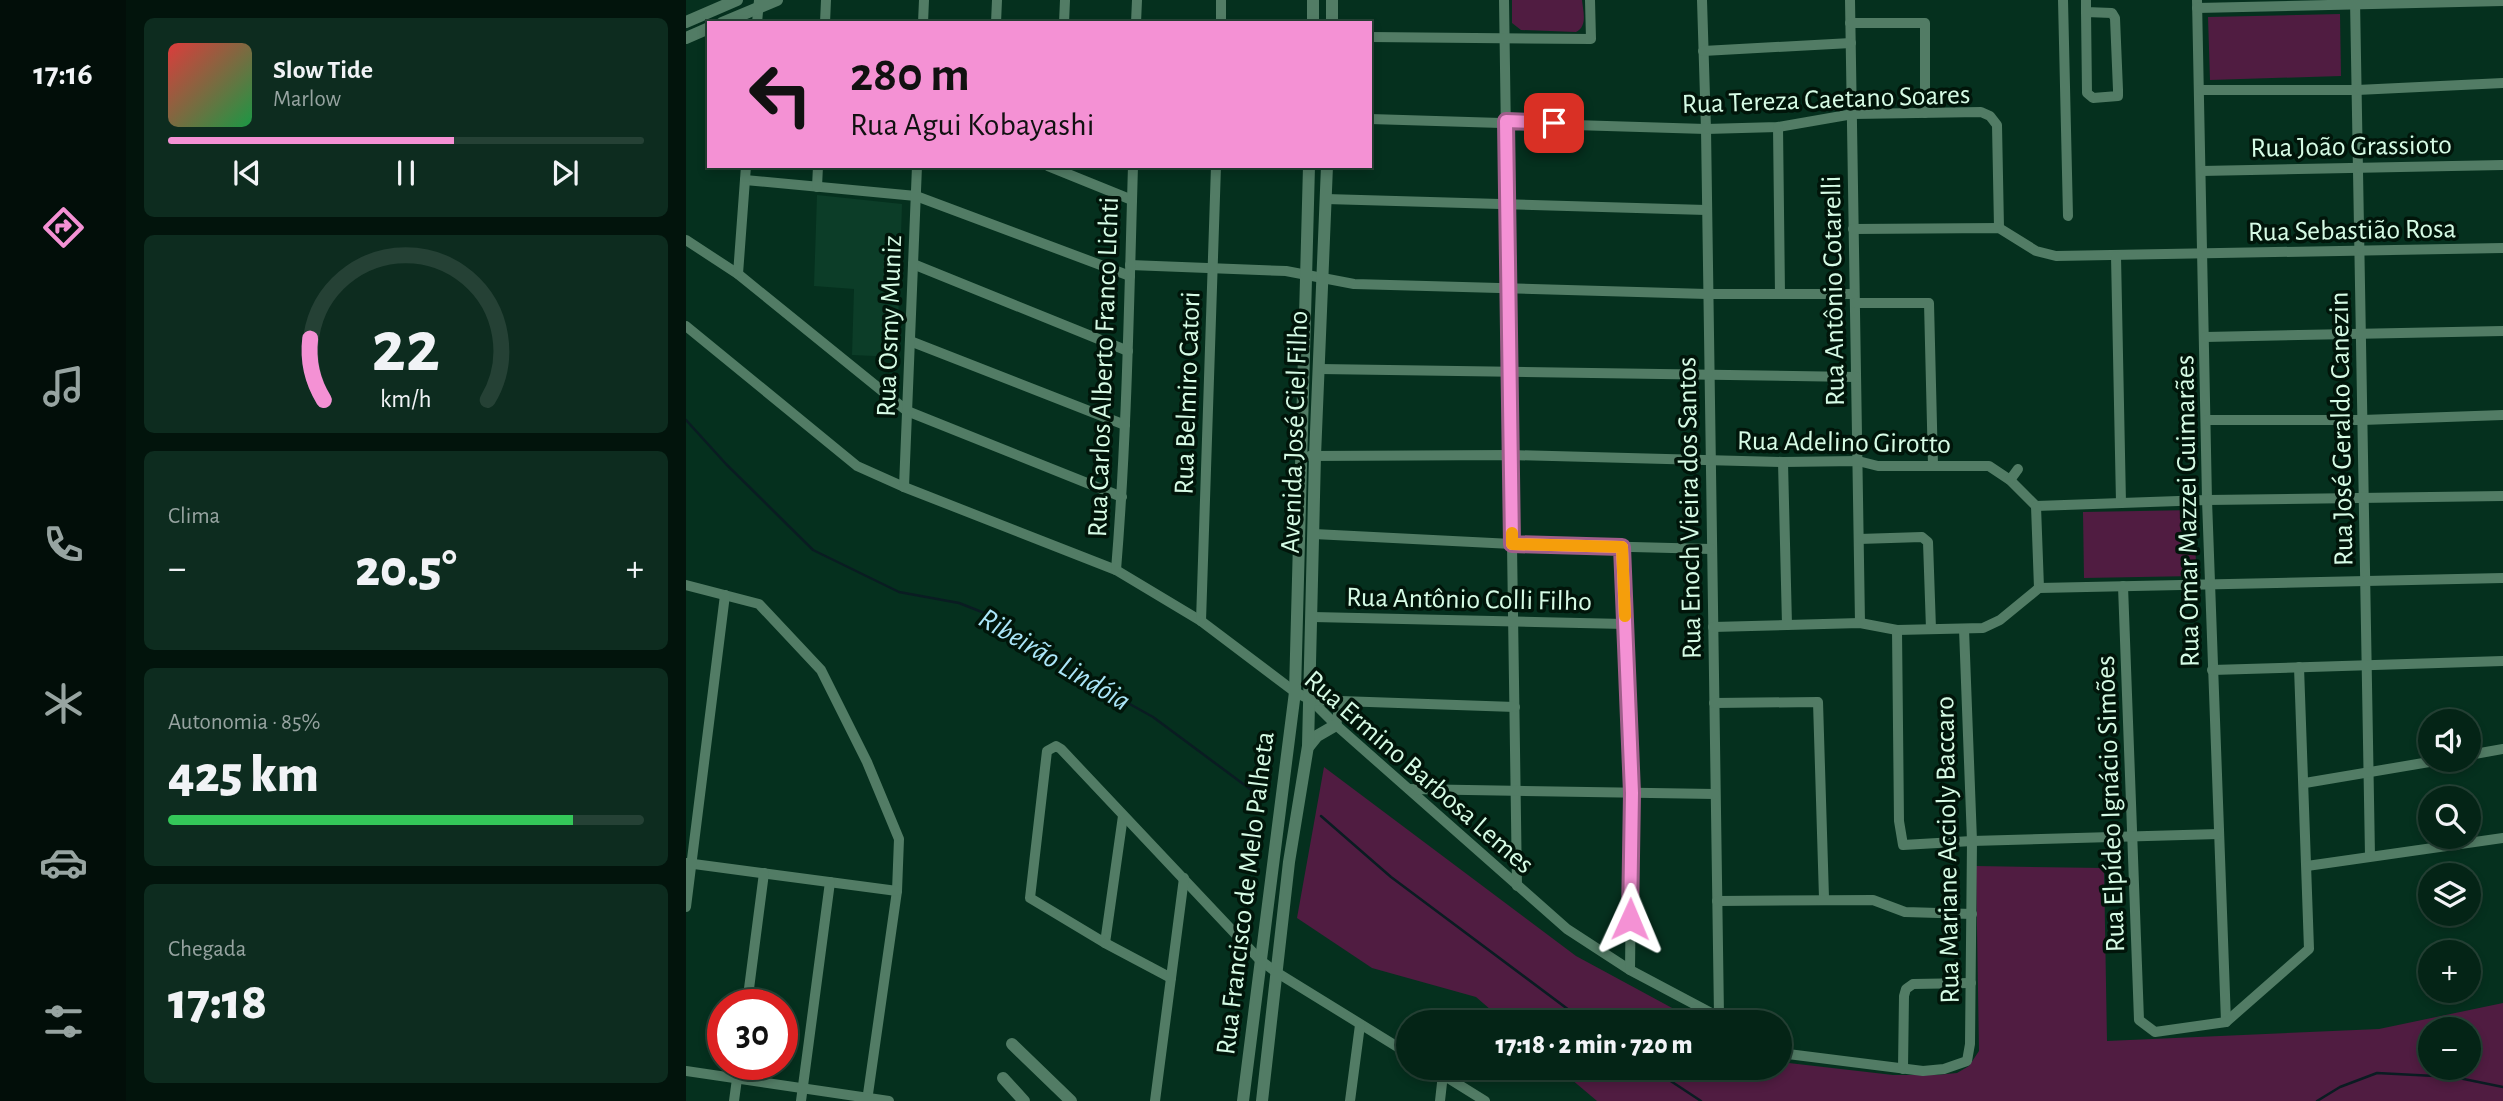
<!DOCTYPE html>
<html lang="pt">
<head>
<meta charset="utf-8">
<style>
  body { margin:0; font-family:"Alegreya Sans",sans-serif; background:#0d2c1f; color:#f1f3f6; height:100vh; display:flex; flex-direction:column; font-size:26px; white-space:nowrap }
  * { box-sizing:border-box; margin:0 }
  p { font-size:23px; color:#97a4a1 }
  .icon { flex:none; width:38px; height:38px; fill:none; stroke:currentColor; stroke-width:2; stroke-linecap:round; stroke-linejoin:round }
  .map { position:relative; flex:1; overflow:hidden }
  .details { display:flex; flex-direction:column; gap:18px; padding:18px; background:#02140c; width:560px }
  .details>* { flex:none }
  .banner { position:absolute; left:21px; top:21px; width:665px; height:147px; border-radius:0px; box-shadow:0 4px 10px #0003,0 0 0 2px #254135; background:#f491d4; color:#111; overflow:hidden }
  .buttons { position:absolute; left:1732px; top:709px; display:grid; gap:14px }
  .buttons a { display:grid; place-items:center; width:63px; height:63px; border-radius:50%; background:#042416; box-shadow:0 4px 10px #0003,0 0 0 2px #254135; font-size:35px }
  .speed { position:absolute; left:21px; top:989px; display:flex; gap:14px; font-size:35px; font-weight:700; text-align:center }
  .speed>* { display:grid; place-content:center; width:91px; height:91px; border-radius:50%; background:#042416; box-shadow:0 4px 10px #0003,0 0 0 2px #254135; line-height:1 }
  .speed .limit { border:10px solid #d22; background:#fff; color:#111 }
  .pin { position:absolute; display:grid; place-items:center; width:60px; height:60px; color:#fff; margin:-30px; border-radius:14px; box-shadow:0 4px 10px #0006 }
  .me { position:absolute; width:77px; margin:-38px; rotate:1deg; stroke-linejoin:round; filter:drop-shadow(0 0 5px #0008) }
  .turn { display:flex; align-items:center; gap:24px; height:147px; padding:0 28px; font-size:32px }
  .turn .icon { width:91px; height:91px; stroke-width:2.5 }
  .turn b { display:block; font-size:49px; line-height:60px }
  .big { font-size:52px; font-weight:800; line-height:1.1 }
  .details .widget { flex:1; display:flex; flex-direction:column; justify-content:center; gap:10px; min-width:0; padding:0 24px; border-radius:10px; background:#0d2c1f }
  .details .dial { align-items:center; gap:0 }
  .dial svg { height:182px; overflow:visible; fill:none; stroke:#254135; stroke-width:7; stroke-linecap:round; text-anchor:middle }
  .dial text { fill:#f1f3f6; stroke:none }
  .song { display:flex; align-items:center; gap:21px }
  .cover { width:84px; height:84px; border-radius:10px; background:linear-gradient(135deg,hsl(0 70% 55%),hsl(140 70% 35%)) }
  .played { height:7px; border-radius:4px; background:linear-gradient(90deg,#f491d4 60%,#254135 60%) }
  .keys { display:flex; justify-content:space-around; direction:ltr }
  .heat { display:flex; justify-content:space-between; align-items:center; font-size:38px; direction:ltr }
  .charge { height:10px; border-radius:5px; background:linear-gradient(90deg,#34c759 85%,#254135 0) }
  .trip { position:absolute; left:710px; top:1010px; width:396px; height:70px; border-radius:35px; background:#042416; box-shadow:0 4px 10px #0003,0 0 0 2px #254135; font-weight:800; line-height:70px; text-align:center }
  main { display:flex; flex:1; min-height:0 }
  .menu { display:flex; flex-direction:column; width:126px; justify-content:space-around; align-items:center; background:#020e09; color:#97a4a1 }
  .menu .icon { width:49px; height:49px }
  .menu .selected { color:#f491d4 }
  .menu b { font-size:32px; color:#f1f3f6 }
  .map>svg:first-child { display:block }
  .built { fill:#0c3d28 }
  .green { fill:#501c41; fill-rule:evenodd }
  .lines { fill:none; stroke-linecap:round; stroke-linejoin:round }
  .stream { stroke:#0a1c22; stroke-width:2.5 }
  .minor { stroke:#527c65; stroke-width:10 }
  .tertiary { stroke:#527c65; stroke-width:12 }
  .route-casing { stroke:#9f5e8a; stroke-width:18 }
  .route { stroke:#f491d4; stroke-width:12 }
  .slow { stroke:#f59e0b; stroke-width:12 }
  .labels { text-anchor:middle; stroke-width:7; stroke-linejoin:round; paint-order:stroke }
  .street-label { font-size:28px; fill:#d6fbe5; stroke:#01150a }
  .water-label { font-size:30px; font-style:italic; fill:#abe6f9; stroke:#01150a }
</style>
</head>
<body>
<main>
<nav class="menu">
<b>17:16</b>
<svg class="icon selected" aria-label="directions" viewBox="0 0 24 24"><path d="M12 3l9 9-9 9-9-9zM9 14v-3h6M13 9l2 2-2 2"/></svg>
<svg class="icon" aria-label="music" viewBox="0 0 24 24"><path d="M9 18V5l10-2v13"/><circle cx="6" cy="18" r="3"/><circle cx="16" cy="16" r="3"/></svg>
<svg class="icon" aria-label="phone" viewBox="0 0 24 24"><path d="M5 4h4l2 5-3 2q2 4 5 5l2-3 5 2v4C11 20 4 13 5 4z"/></svg>
<svg class="icon" aria-label="climate" viewBox="0 0 24 24"><path d="M12 3v18M4 7l16 10M4 17L20 7"/></svg>
<svg class="icon" aria-label="car" viewBox="0 0 24 24"><path d="M5 17H2v-5l4-1 3-4h7l3 4 3 1v5h-3M9 17h6M6 11h13"/><circle cx="7" cy="17" r="2"/><circle cx="17" cy="17" r="2"/></svg>
<svg class="icon" aria-label="filters" viewBox="0 0 24 24"><path d="M4 7h16M4 17h16"/><circle cx="9" cy="7" r="2"/><circle cx="15" cy="17" r="2"/></svg>
</nav>
<section class="details">
<div class="widget">
<div class="song"><i class="cover"></i><div><b>Slow Tide</b><p>Marlow</p></div></div>
<div class="played"></div>
<div class="keys"><svg class="icon" aria-label="previous" viewBox="0 0 24 24"><path d="M18 5L8 12l10 7zM5 5v14"/></svg><svg class="icon" aria-label="pause" viewBox="0 0 24 24"><path d="M8 5v14M16 5v14"/></svg><svg class="icon" aria-label="next" viewBox="0 0 24 24"><path d="M6 5l10 7-10 7zM19 5v14"/></svg></div>
</div>
<div class="widget dial"><svg viewBox="0 0 100 80">
<path d="M14 69A42 42 0 1 1 86 69"/>
<path d="M14 69A42 42 0 0 1 8 42" stroke="#f491d4"/>
<text x="50" y="56" font-size="32" font-weight="700">22</text>
<text x="50" y="72" font-size="11">km/h</text>
</svg></div>
<div class="widget"><p>Clima</p>
<div class="heat"><a>−</a><b class="big">20.5°</b><a>+</a></div>
</div>
<div class="widget"><p>Autonomia · 85%</p><b class="big">425 km</b><div class="charge"></div></div>
<div class="widget"><p>Chegada</p><b class="big">17:18</b></div>
</section>
<div class="map">
<svg width="1817" height="1101" viewBox="0 0 1817 1101">
  <rect width="100%" height="100%" fill="#05301e"/>
  <path class="built" d="M131,195L216,204L211,357L166,355L168,289L128,286Z"/>
  <g class="green">
    <path d="M826,0H896C897,11 902,26 890,32L835,30L826,23Z"/>
    <path d="M1654,14L1655,76L1524,80L1522,17Z"/>
    <path d="M1509,510L1510,576L1398,578L1397,512Z"/>
    <path d="M638,767L890,956L1012,1022H819L790,997L686,968L611,918Z"/>
    <path d="M1290,866L1418,868L1421,1041L1693,1029L1817,1003V1101H911L872,1068H1094V1062L1207,1075H1251L1271,1073L1283,1066L1293,1051ZM1745,1029H1783V1068H1745Z"/>
  </g>
  <g class="lines">
    <g class="stream">
      <path d="M0,420L40,464L127,550L213,592L273,603L301,614L381,669L467,717L568,792"/>
      <path d="M635,816L705,877L899,1022"/>
      <path d="M965,1068L1015,1101"/>
      <path d="M1631,1101L1654,1087L1691,1073L1768,1077L1817,1087"/>
    </g>
    <g class="minor">
      <path d="M818,0L831,886"/>
      <path d="M1016,0L1020,129L1033,1016"/>
      <path d="M1164,0L1174,623"/>
      <path d="M1377,0L1382,216"/>
      <path d="M1400,0V12L1401,93L1407,98L1432,96V90L1429,18L1426,13L1400,12"/>
      <path d="M1511,0L1521,500L1540,1022"/>
      <path d="M1669,0L1684,856"/>
      <path d="M1511,8L1817,1"/>
      <path d="M71,23L73,0"/>
      <path d="M139,23L140,0"/>
      <path d="M237,23L238,0"/>
      <path d="M310,23L311,0"/>
      <path d="M378,23L379,0"/>
      <path d="M450,23L451,0"/>
      <path d="M535,23V0"/>
      <path d="M1164,23H1239V113"/>
      <path d="M684,37L905,39L904,0"/>
      <path d="M1017,51L1165,43"/>
      <path d="M1514,90H1671L1817,83"/>
      <path d="M684,119L1020,129L1092,127L1167,114L1295,112L1304,116L1311,125L1313,228"/>
      <path d="M1092,127L1094,294"/>
      <path d="M362,166L446,200"/>
      <path d="M1515,171L1817,165"/>
      <path d="M59,180L230,196L444,276"/>
      <path d="M131,187L132,166"/>
      <path d="M640,199L1020,210"/>
      <path d="M1167,229L1313,228L1350,251L1370,256L1817,248"/>
      <path d="M0,240L52,274L221,411L436,497"/>
      <path d="M1430,256L1435,503"/>
      <path d="M227,264L442,351"/>
      <path d="M444,265L600,271L668,284L1021,294H1168"/>
      <path d="M52,274L60,166"/>
      <path d="M1169,303H1243L1247,466"/>
      <path d="M0,326L171,466L218,487L430,570L515,621L609,692L625,700L650,725L881,929L944,970L1042,1022"/>
      <path d="M1519,337L1817,331"/>
      <path d="M224,341L439,425"/>
      <path d="M634,369L1170,377"/>
      <path d="M1521,420H1676L1817,415"/>
      <path d="M624,456L825,455L1097,462L1172,461L1192,466H1303L1324,480L1350,506"/>
      <path d="M1097,462L1101,625"/>
      <path d="M1324,480L1332,469"/>
      <path d="M218,487L231,166"/>
      <path d="M1350,506L1521,500L1817,496"/>
      <path d="M1350,506L1353,588"/>
      <path d="M628,534L826,544L1025,549"/>
      <path d="M1173,539L1236,537L1242,542L1245,629"/>
      <path d="M936,547L946,793L944,970"/>
      <path d="M430,570C441,436 443,301 447,166"/>
      <path d="M0,585L73,604L135,670L181,762L213,839L211,891L181,1101"/>
      <path d="M1437,586L1453,1020L1469,1032L1540,1022L1623,949L1613,667"/>
      <path d="M627,617L939,624"/>
      <path d="M515,621L530,166"/>
      <path d="M1027,627L1174,623L1211,630L1297,628L1314,620L1353,588L1817,578"/>
      <path d="M1211,630L1213,821L1217,845L1286,841L1533,834"/>
      <path d="M1526,670L1817,661"/>
      <path d="M625,700L829,707"/>
      <path d="M1028,703L1132,702L1138,898"/>
      <path d="M650,725L653,709L659,702"/>
      <path d="M1783,755L1817,749"/>
      <path d="M1619,783L1755,760"/>
      <path d="M723,789L1029,794"/>
      <path d="M0,863L211,891"/>
      <path d="M1621,866L1817,838"/>
      <path d="M1031,901L1187,900L1219,912L1286,914"/>
      <path d="M0,907L39,595"/>
      <path d="M419,943L437,816"/>
      <path d="M485,978L419,943L344,898L361,751L370,746L375,749L574,960L590,972L723,1054"/>
      <path d="M61,1004L78,873"/>
      <path d="M1094,1053L1237,1071L1258,1069L1281,1061L1284,1044L1286,841L1278,629"/>
      <path d="M746,1068L799,1101"/>
      <path d="M1217,1069L1218,996L1220,989L1227,984L1285,983"/>
      <path d="M0,1071L203,1101"/>
      <path d="M48,1101L53,1064"/>
      <path d="M115,1101L144,882"/>
      <path d="M469,1101L498,878"/>
      <path d="M664,1101L674,1025"/>
      <path d="M754,1101L757,1074"/>
    </g>
    <g class="tertiary">
      <path d="M0,22L51,0"/>
      <path d="M36,23L91,0"/>
      <path d="M627,23V0"/>
      <path d="M646,23V0"/>
      <path d="M0,38L23,28"/>
      <path d="M623,746L631,736L650,725"/>
      <path d="M326,1044L385,1101"/>
      <path d="M317,1078L338,1101"/>
      <path d="M557,1101L609,692L623,166"/>
      <path d="M576,1101L603,862L622,746L629,456L641,166"/>
    </g>
  </g>
  <g class="lines">
    <g class="route-casing">
      <path id="route" d="M868,123L820,121L826,544L936,547L946,793L944,919"/>
    </g>
    <use href="#route" class="route"/>
    <path class="slow" d="M826,533V544L936,547L939,616"/>
  </g>
  <g class="labels">
    <g class="street-label">
      <text transform="translate(1140 98) rotate(-2)" y="10">Rua Tereza Caetano Soares</text>
      <text transform="translate(1665 145) rotate(-1)" y="10">Rua João Grassioto</text>
      <text transform="translate(1666 229) rotate(-1)" y="10">Rua Sebastião Rosa</text>
      <text transform="translate(1146 291) rotate(-91)" y="10">Rua Antônio Cotarelli</text>
      <text transform="translate(202 326) rotate(-88)" y="10">Rua Osmy Muniz</text>
      <text transform="translate(416 367) rotate(-88)" y="10">Rua Carlos Alberto Franco Lichti</text>
      <text transform="translate(500 393) rotate(-88)" y="10">Rua Belmiro Catori</text>
      <text transform="translate(1654 429) rotate(-91)" y="10">Rua José Geraldo Canezin</text>
      <text transform="translate(607 432) rotate(-88)" y="10">Avenida José Ciel Filho</text>
      <text transform="translate(1158 441) rotate(1)" y="10">Rua Adelino Girotto</text>
      <text transform="translate(1002 508) rotate(-91)" y="10">Rua Enoch Vieira dos Santos</text>
      <text transform="translate(1500 511) rotate(-91)" y="10">Rua Omar Mazzei Guimarães</text>
      <text transform="translate(783 598) rotate(1)" y="10">Rua Antônio Colli Filho</text>
      <text transform="translate(734 771) rotate(41)" y="10">Rua Ermino Barbosa Lemes</text>
      <text transform="translate(1423 804) rotate(-92)" y="10">Rua Elpídeo Ignácio Simões</text>
      <text transform="translate(1260 850) rotate(-91)" y="10">Rua Mariane Accioly Baccaro</text>
      <text transform="translate(558 893) rotate(-83)" y="10">Rua Francisco de Melo Palheta</text>
    </g>
    <g class="water-label">
      <text transform="translate(369 659) rotate(31)" y="10">Ribeirão Lindóia</text>
    </g>
  </g>
</svg>
<div class="buttons">
<a><svg class="icon" aria-label="sound" viewBox="0 0 24 24"><path d="M4 9h4l5-4v14l-5-4H4zM17 9q2 3 0 6"/></svg></a>
<a><svg class="icon" aria-label="search" viewBox="0 0 24 24"><circle cx="10" cy="10" r="6"/><path d="M15 15l6 6"/></svg></a>
<a><svg class="icon" aria-label="layers" viewBox="0 0 24 24"><path d="M12 4l9 5-9 5-9-5zM3 14l9 5 9-5"/></svg></a>
<a>+</a>
<a>−</a>
</div>
<div class="speed"><div class="limit">30</div></div>
<div class="pin" style="left:868px;top:123px;background:#d93025"><svg class="icon" aria-label="arrive" viewBox="0 0 24 24"><path d="M6 21V4h12l-3 4 3 4H6"/></svg></div>
<svg class="me" style="left:944px;top:919px" viewBox="-20 -20 40 40"><path d="M0-17L14 15 0 8-14 15z" fill="#f491d4" stroke="#fff" stroke-width="4"/></svg>
<div class="trip">17:18 · 2 min · 720 m</div>
<div class="banner">
<div class="turn"><svg class="icon" aria-label="left" viewBox="0 0 24 24"><path d="M17 20v-9H6M10 6l-5 5 5 5"/></svg><div><b>280 m</b>Rua Agui Kobayashi</div></div>
</div>
</div>
</main>
</body>
</html>
